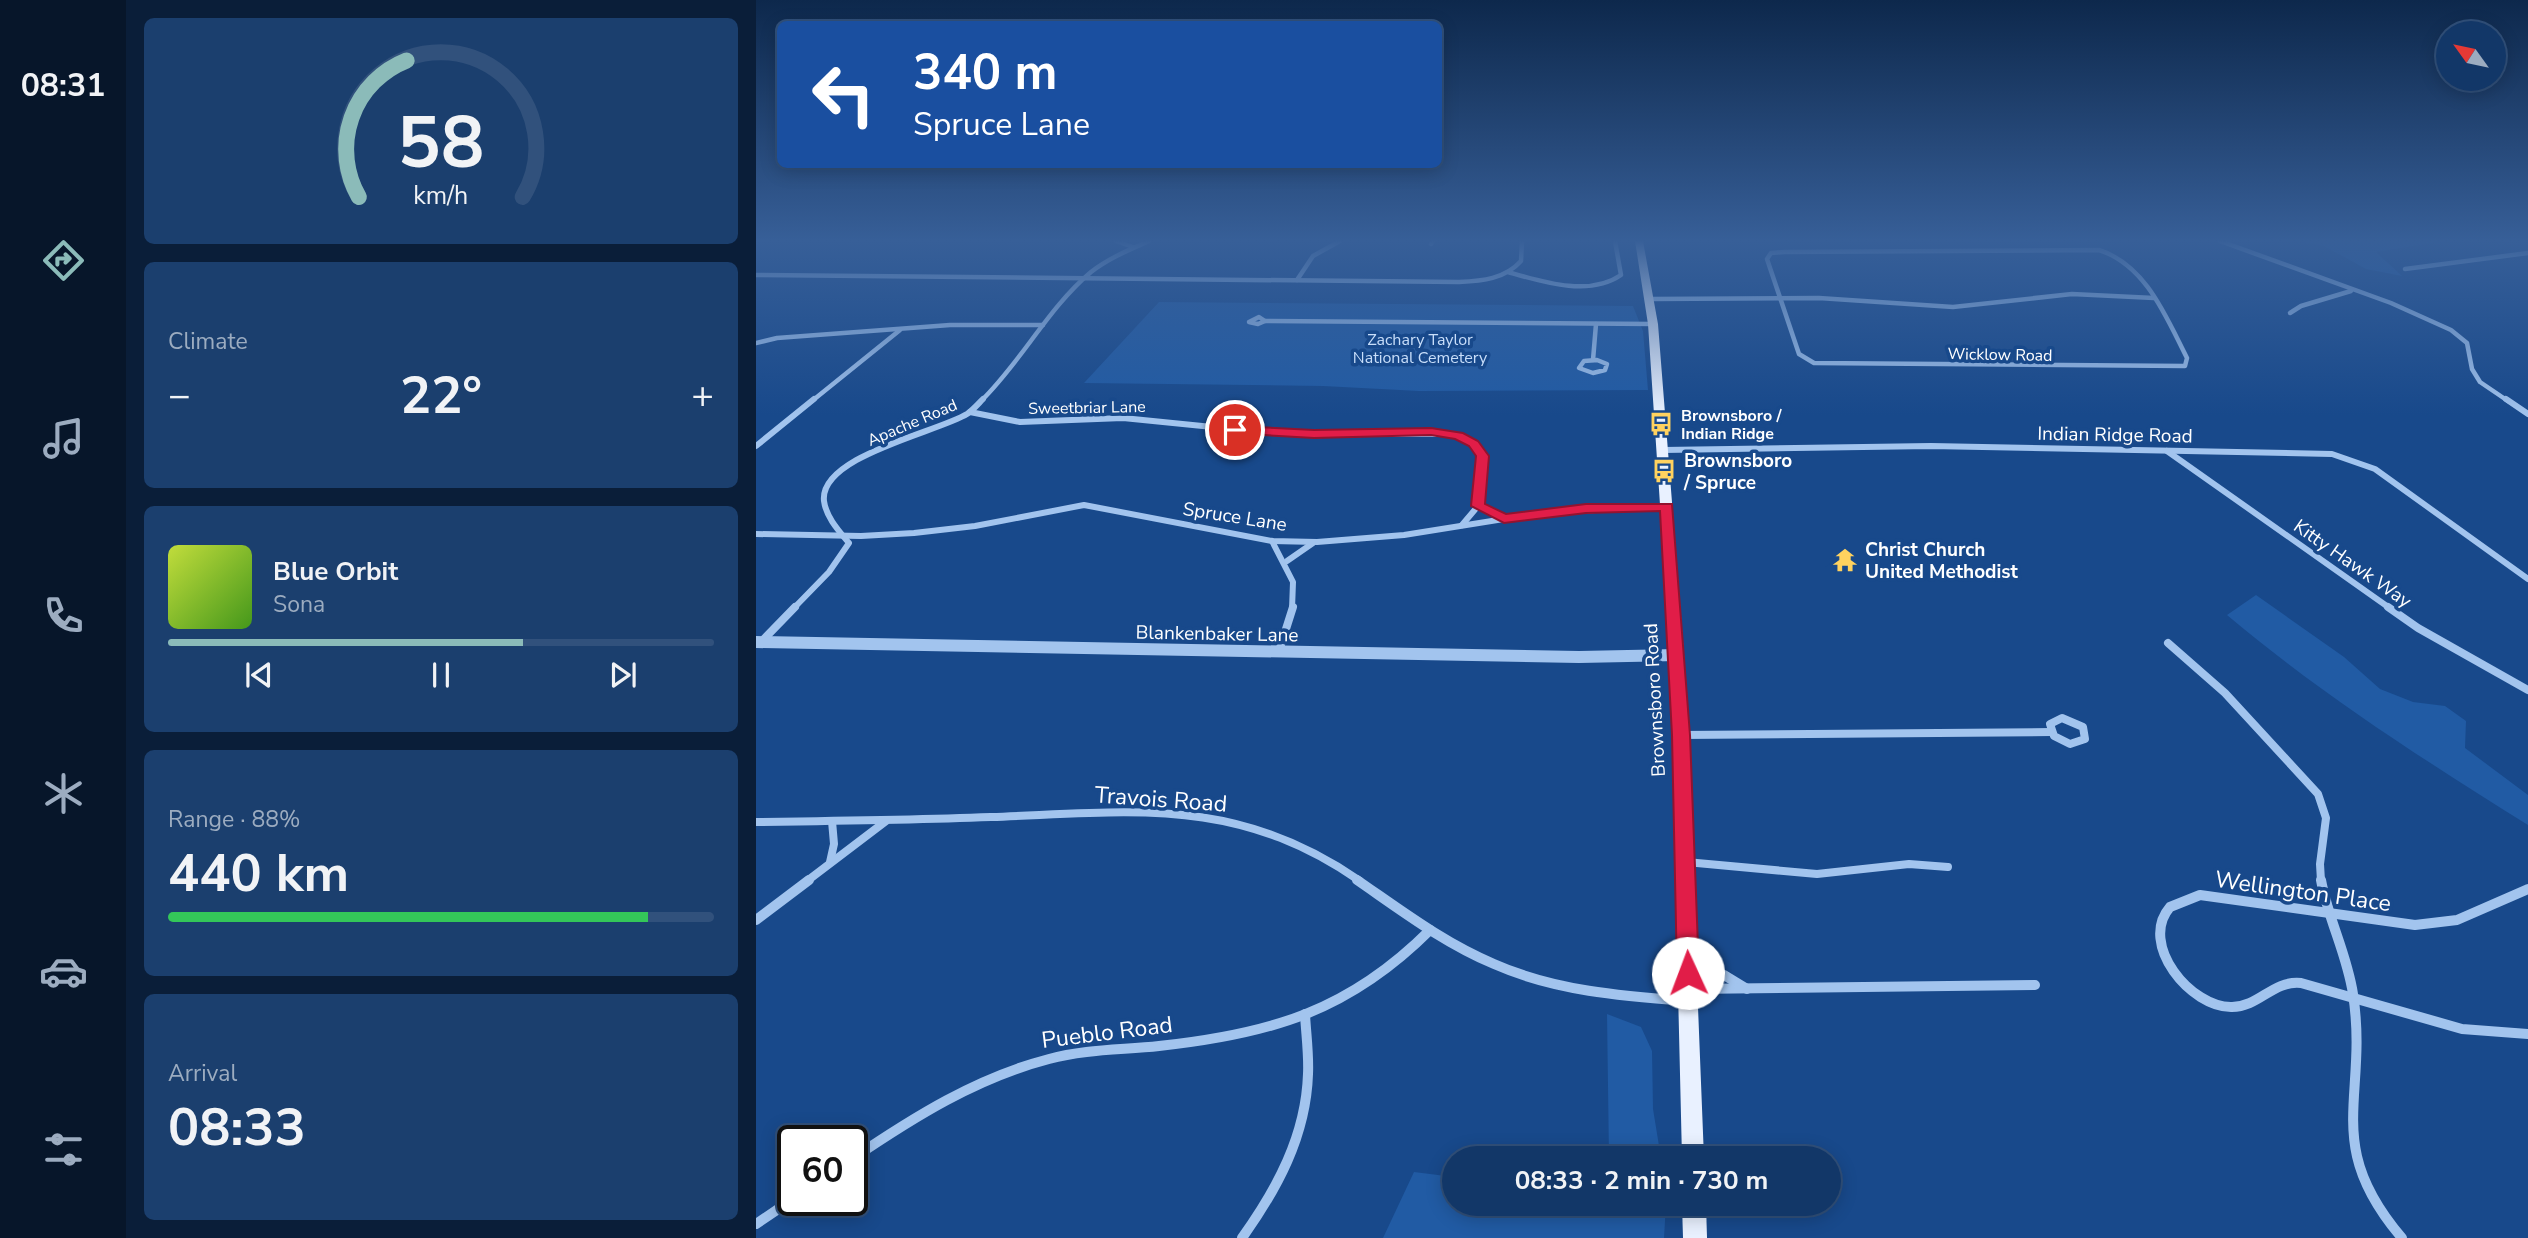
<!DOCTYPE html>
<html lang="en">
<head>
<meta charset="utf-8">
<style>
  body { margin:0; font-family:"Nunito Sans",sans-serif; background:#1b3f6e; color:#f1f3f6; height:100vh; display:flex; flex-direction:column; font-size:26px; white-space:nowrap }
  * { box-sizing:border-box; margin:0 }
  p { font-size:23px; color:#9cacc0 }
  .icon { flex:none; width:38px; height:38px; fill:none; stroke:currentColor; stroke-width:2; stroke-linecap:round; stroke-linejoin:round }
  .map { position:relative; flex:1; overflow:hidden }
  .side { display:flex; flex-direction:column; gap:18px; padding:18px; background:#0a1e39; width:630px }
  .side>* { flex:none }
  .guide { position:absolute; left:21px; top:21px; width:665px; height:147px; border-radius:10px; box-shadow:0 4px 18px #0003,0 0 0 2px #31517c; background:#1a4fa0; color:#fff; overflow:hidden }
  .needle { width:46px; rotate:303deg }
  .tools { position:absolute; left:1680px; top:21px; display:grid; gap:14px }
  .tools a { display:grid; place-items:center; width:70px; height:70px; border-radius:50%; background:#123768; box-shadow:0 4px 18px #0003,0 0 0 2px #31517c; font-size:35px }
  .speed { position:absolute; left:21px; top:1125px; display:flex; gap:14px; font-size:35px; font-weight:700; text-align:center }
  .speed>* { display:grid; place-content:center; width:91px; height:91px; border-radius:50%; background:#123768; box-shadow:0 4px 18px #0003,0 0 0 2px #31517c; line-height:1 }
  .speed .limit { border:4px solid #111; border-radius:10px; background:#fff; color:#111 }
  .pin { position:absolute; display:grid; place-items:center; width:60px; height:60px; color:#fff; margin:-30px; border:4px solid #fff; border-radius:50%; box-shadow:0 2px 7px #0007 }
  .me { position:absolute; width:77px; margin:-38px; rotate:358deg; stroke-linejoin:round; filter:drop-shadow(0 0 5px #0008) }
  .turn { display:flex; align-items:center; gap:24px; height:147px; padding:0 21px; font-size:32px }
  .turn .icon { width:91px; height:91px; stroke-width:2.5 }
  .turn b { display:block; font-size:49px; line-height:60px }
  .big { font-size:52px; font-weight:700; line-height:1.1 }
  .side .widget { flex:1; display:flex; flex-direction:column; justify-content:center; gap:10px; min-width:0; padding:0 24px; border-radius:10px; background:#1b3f6e }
  .side .dial { align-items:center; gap:0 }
  .dial svg { height:182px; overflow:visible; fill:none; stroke:#31517c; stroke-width:7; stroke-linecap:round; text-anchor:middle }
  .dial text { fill:#f1f3f6; stroke:none }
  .song { display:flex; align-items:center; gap:21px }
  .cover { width:84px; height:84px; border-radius:10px; background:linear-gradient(135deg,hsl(70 70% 55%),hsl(100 70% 35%)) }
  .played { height:7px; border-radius:4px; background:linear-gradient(90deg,#8bbbb9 65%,#31517c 65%) }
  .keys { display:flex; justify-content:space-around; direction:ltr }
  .heat { display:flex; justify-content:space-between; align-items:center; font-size:38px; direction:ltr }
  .charge { height:10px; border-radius:5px; background:linear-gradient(90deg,#34c759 88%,#31517c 0) }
  .trip { position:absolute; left:686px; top:1146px; width:399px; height:70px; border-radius:35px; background:#123768; box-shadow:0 4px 18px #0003,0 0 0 2px #31517c; font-weight:700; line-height:70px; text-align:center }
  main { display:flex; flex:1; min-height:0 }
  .dock { display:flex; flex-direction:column; width:126px; justify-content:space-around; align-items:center; background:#07162a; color:#9cacc0 }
  .dock .icon { width:49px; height:49px }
  .dock .current { color:#8bbbb9 }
  .dock b { font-size:32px; color:#f1f3f6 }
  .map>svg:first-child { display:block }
  .green { fill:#215ba4 }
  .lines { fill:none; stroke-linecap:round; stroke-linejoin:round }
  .minor-far3 { stroke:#a2c4ee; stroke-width:4.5 }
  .minor-far2 { stroke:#a2c4ee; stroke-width:6 }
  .minor-far1 { stroke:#a2c4ee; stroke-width:8 }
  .minor { stroke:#a2c4ee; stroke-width:10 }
  .tertiary { stroke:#a2c4ee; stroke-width:12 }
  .primary { fill:#e9f1ff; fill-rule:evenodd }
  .route { fill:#e11d48; stroke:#92132f; stroke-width:2 }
  .labels { text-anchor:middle; stroke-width:7; stroke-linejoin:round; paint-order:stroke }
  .far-park-label { font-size:16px; fill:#c8defa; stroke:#18498b }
  .far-street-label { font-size:16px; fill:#fff; stroke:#18498b }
  .far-poi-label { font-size:16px; font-weight:bold; fill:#fff; stroke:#18498b; text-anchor:start }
  .street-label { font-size:19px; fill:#fff; stroke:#18498b }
  .poi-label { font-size:19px; font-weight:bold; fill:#fff; stroke:#18498b; text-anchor:start }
  .near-street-label { font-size:23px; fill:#fff; stroke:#18498b }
</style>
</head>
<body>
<main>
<nav class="dock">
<b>08:31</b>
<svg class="icon current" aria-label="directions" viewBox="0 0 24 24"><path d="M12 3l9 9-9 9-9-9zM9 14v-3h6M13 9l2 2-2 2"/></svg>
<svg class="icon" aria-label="music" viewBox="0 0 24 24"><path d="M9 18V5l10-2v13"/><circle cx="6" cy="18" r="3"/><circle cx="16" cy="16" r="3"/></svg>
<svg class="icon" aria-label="phone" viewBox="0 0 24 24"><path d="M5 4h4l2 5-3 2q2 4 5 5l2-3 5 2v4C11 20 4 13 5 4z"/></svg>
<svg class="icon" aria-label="climate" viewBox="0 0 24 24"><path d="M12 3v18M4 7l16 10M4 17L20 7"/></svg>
<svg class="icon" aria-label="car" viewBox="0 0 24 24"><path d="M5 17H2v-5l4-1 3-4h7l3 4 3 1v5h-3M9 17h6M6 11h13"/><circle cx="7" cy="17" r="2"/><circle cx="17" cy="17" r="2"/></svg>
<svg class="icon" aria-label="filters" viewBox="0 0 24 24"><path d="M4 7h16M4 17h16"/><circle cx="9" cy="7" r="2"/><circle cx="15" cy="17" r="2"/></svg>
</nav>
<section class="side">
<div class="widget dial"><svg viewBox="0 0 100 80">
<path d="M14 69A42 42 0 1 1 86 69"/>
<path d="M14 69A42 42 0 0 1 35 9" stroke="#8bbbb9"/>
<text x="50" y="56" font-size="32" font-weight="700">58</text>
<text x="50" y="72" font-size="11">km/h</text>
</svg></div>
<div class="widget"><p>Climate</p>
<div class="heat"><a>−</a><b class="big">22°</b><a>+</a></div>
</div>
<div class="widget">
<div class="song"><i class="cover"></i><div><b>Blue Orbit</b><p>Sona</p></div></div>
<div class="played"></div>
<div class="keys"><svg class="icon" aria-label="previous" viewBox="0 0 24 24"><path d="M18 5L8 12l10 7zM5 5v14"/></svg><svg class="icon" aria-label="pause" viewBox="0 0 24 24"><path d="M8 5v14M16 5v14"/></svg><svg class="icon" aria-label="next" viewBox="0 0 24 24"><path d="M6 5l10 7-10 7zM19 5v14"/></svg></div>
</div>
<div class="widget"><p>Range · 88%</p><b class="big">440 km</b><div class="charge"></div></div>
<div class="widget"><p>Arrival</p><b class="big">08:33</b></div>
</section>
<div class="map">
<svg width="1772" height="1238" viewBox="0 0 1772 1238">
  <rect width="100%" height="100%" fill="#18498b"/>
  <g class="green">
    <path d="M1541,241H1689L1620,252L1646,276L1610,269L1568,246Z"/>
    <path d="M403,302L877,306L887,331L892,390L663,391L567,386L328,383Z"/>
    <path d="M1500,595L1588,657L1624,689L1657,702L1689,706L1710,721L1709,748L1772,795V825C1668,760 1565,694 1471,615Z"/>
    <path d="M851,1014L885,1027L896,1051L897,1109L905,1158H853Z"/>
    <path d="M658,1172L698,1177V1204H910L908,1238H627Z"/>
  </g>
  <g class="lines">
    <g class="minor-far3">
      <path d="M360,241L377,247"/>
      <path d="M1464,241L1635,303L1695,330L1711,343L1716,369L1724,382L1752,401"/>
      <path d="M675,244L677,241"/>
      <path d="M1343,250C1390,265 1410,317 1431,358L1429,366L1058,363L1043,354L1011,259L1015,253L1028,252Z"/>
      <path d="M1649,269L1772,253"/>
      <path d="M752,272C787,282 833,297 865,275L859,241"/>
      <path d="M0,275L703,282C726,281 749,279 765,261L766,241"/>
      <path d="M541,280L557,256L584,241"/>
      <path d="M894,299L1063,298L1197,307L1316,294L1398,298"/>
      <path d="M1534,313L1545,306L1595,291"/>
      <path d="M503,317L509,321L502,324L493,322Z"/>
      <path d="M509,321L897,324"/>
      <path d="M0,343L21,338L194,325H287"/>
      <path d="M837,360L840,324"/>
      <path d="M841,360L851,364L849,370L837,373L823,368L828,361Z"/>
      <path d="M56,401L144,330"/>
      <path d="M225,401C266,361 292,308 335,272C353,258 373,250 393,241"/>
    </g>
    <g class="minor-far2">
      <path d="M1750,399L1772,414"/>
      <path d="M214,412L264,422L367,418L517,433L696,434L718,443L727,456L722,506L706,525"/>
      <path d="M0,446L58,399"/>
      <path d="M907,450L1175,446L1576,454L1619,469L1772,579"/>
      <path d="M1411,451L1635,609"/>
      <path d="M722,506L747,518"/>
      <path d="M0,534L105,536L158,533L219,526L328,505L516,541L561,542L648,535L792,512L911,507"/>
      <path d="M516,541L537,582L536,609"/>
      <path d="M531,561L557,543"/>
      <path d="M37,609L73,572L93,543C83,531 70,517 68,501C63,456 182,432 211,414C217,410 222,404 227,399"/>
    </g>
    <g class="minor-far1">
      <path d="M1632,607L1662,628L1772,690"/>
      <path d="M6,641L39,607"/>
      <path d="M1412,643L1469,693L1562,794L1570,818L1564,864L1565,881"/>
      <path d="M523,651L537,607"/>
      <path d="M1306,718L1327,727L1329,739L1314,744L1298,736L1294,724Z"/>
      <path d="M925,735L1295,732"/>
      <path d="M0,822C78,821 157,820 235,817C377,812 480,795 604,881"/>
      <path d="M74,862L78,844L76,821"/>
      <path d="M930,862L1061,874L1153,864L1192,867"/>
      <path d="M51,881L130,821"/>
    </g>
    <g class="minor">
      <path d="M601,880C646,911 688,943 738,964C799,991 866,996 932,1001"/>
      <path d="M1565,880C1572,919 1591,954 1597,994C1613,1098 1565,1143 1646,1238"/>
      <path d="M1772,889L1701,920L1659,925L1444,895L1414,907C1382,944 1435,1008 1476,1007C1503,1007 1517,980 1545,983L1706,1029L1772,1034"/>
      <path d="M0,920L53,880"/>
      <path d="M933,973L968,975L991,989"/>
      <path d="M933,989L1279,985"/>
      <path d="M96,1159C158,1117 220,1078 293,1059C329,1049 366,1050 403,1046C515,1034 593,1011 674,930"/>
      <path d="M0,1224L37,1199"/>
      <path d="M486,1238C521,1189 550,1136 552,1074C553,1054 550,1034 549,1014"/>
    </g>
    <path class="tertiary" d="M0,642L823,657L921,655"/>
    <g class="primary">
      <path d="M879,241H887L902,324L928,655L948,1158H926L914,655L892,324Z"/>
      <path d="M926,1204H950L951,1238H927Z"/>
    </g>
  </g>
  <linearGradient id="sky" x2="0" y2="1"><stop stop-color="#0d284c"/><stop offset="0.58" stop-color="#375f98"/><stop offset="1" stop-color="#375f98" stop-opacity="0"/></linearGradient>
  <rect width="1772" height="415" fill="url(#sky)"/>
  <path class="route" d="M479,426L558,430L675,428L707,433L722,441L733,456L729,504L750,514L830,504H916L934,735L943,973L940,980L932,983L924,980L921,973L916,735L904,511L830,513L748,523L715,506L720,456L713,446L699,439L675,435L558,438L474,433V427Z"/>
  <defs>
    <g id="bus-bare" transform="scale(1.89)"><path d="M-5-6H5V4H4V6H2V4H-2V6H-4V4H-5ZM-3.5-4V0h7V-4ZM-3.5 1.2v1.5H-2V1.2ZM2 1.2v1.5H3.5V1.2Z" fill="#ffd25f" stroke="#18498b" stroke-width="2.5" paint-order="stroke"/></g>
    <g id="temple-bare" transform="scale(1.89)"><path d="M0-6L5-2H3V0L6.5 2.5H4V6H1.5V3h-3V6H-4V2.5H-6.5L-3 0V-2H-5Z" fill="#ffd25f" stroke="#18498b" stroke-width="2.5" paint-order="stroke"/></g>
  </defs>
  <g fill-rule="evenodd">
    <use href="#bus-bare" x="905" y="424"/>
    <use href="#bus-bare" x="908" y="471"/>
    <use href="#temple-bare" x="1089" y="560"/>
  </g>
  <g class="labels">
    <g class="far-park-label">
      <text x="664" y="345">Zachary Taylor<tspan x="664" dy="18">National Cemetery</tspan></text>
    </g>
    <g class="far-street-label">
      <text transform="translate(1244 354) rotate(1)" y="6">Wicklow Road</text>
      <text transform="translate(331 407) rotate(-1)" y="6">Sweetbriar Lane</text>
      <text transform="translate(156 422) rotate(-23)" y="6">Apache Road</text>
    </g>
    <g class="far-poi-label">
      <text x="925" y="421">Brownsboro /<tspan x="925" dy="18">Indian Ridge</tspan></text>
    </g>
    <g class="street-label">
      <text transform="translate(1359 434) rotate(1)" y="7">Indian Ridge Road</text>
      <text transform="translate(479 516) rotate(9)" y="7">Spruce Lane</text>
      <text transform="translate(1597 563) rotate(35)" y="7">Kitty Hawk Way</text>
      <text transform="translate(461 633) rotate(1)" y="7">Blankenbaker Lane</text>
      <text transform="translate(898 700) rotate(-93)" y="7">Brownsboro Road</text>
    </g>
    <g class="poi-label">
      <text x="928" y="467">Brownsboro<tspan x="928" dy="22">/ Spruce</tspan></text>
      <text x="1109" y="556">Christ Church<tspan x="1109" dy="22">United Methodist</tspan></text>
    </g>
    <g class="near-street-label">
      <text transform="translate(405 799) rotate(4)" y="8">Travois Road</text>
      <text transform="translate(1547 891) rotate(8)" y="8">Wellington Place</text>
      <text transform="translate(351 1032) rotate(-7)" y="8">Pueblo Road</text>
    </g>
  </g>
</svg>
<div class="tools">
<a><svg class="needle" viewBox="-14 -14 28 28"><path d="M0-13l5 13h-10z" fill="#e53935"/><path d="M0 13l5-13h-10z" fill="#9cacc0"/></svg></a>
</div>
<div class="speed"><div class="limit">60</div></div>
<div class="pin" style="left:479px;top:430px;background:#d93025"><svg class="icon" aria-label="arrive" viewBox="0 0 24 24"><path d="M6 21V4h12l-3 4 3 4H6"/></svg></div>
<svg class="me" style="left:932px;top:973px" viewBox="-20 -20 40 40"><circle r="19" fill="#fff"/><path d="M0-13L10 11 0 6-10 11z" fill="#e11d48"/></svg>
<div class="trip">08:33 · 2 min · 730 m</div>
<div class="guide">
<div class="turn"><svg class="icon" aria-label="left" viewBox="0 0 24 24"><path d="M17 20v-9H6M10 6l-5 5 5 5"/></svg><div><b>340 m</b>Spruce Lane</div></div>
</div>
</div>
</main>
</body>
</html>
